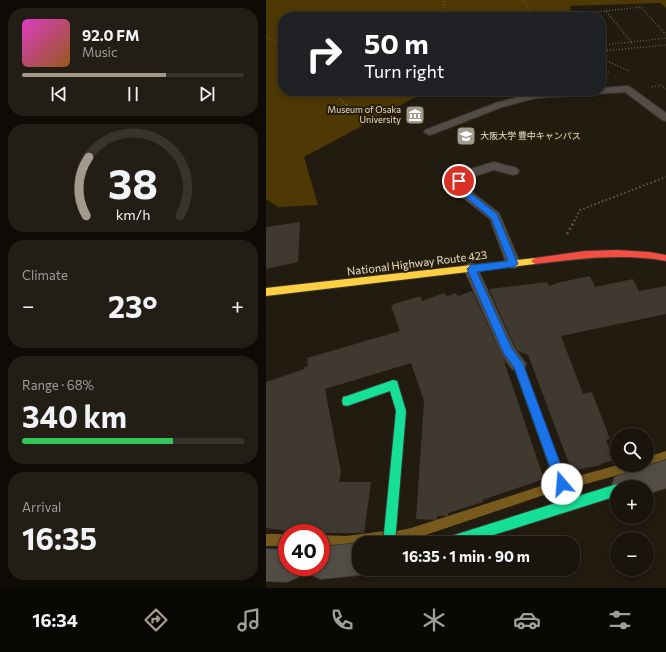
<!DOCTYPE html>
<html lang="en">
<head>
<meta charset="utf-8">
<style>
  body { margin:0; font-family:Commissioner,"Noto Sans JP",sans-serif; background:#221d15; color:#f1f3f6; height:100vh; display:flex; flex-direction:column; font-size:15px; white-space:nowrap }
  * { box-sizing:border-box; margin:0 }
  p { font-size:13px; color:#9f9e9d }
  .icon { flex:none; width:22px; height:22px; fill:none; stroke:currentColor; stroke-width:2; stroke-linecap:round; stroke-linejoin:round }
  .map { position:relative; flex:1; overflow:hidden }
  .drawer { display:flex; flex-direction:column; gap:8px; padding:8px; background:#0e0b07; width:266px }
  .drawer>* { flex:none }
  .banner { position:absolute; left:12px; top:12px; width:328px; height:84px; border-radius:16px; box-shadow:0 2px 10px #0003,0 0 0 1px #37332d; background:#202124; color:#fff; overflow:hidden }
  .controls { position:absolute; left:344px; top:428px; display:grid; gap:8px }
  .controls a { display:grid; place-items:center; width:44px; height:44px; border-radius:50%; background:#19140c; box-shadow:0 2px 10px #0003,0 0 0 1px #37332d; font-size:20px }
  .speed { position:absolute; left:12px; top:524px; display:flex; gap:8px; font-size:20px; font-weight:700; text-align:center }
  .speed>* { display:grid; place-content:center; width:52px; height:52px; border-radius:50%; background:#19140c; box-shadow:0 2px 10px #0003,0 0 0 1px #37332d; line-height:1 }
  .speed .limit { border:6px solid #d22; background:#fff; color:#111 }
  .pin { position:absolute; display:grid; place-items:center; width:34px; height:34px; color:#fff; margin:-17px; border:2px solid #fff; border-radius:50%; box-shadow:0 1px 4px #0007 }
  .me { position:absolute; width:44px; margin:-22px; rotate:342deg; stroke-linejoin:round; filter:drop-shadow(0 0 3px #0008) }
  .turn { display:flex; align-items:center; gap:14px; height:84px; padding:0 20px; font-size:18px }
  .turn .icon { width:52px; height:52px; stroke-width:2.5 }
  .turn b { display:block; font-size:28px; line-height:34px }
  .big { font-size:30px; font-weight:700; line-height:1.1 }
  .drawer .card { flex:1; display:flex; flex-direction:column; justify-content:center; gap:6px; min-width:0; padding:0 14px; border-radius:16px; background:#221d15 }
  .drawer .dial { align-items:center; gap:0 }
  .dial svg { height:104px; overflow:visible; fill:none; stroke:#37332d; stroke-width:7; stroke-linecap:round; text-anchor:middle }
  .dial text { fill:#f1f3f6; stroke:none }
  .song { display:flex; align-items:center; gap:12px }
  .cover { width:48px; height:48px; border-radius:6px; background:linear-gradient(135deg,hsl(310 70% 55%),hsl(30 70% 35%)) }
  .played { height:4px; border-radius:2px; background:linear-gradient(90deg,#a19a8d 65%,#37332d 65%) }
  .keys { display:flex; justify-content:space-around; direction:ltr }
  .heat { display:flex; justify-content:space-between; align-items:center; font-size:22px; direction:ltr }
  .charge { height:6px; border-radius:3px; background:linear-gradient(90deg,#34c759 68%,#37332d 0) }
  .trip { position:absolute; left:86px; top:536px; width:228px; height:40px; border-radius:16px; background:#19140c; box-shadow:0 2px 10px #0003,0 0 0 1px #37332d; font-weight:700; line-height:40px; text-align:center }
  .tabs { display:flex; height:64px; justify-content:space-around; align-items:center; background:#0a0805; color:#9f9e9d }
  .tabs .icon { width:28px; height:28px }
  .tabs .selected { color:#a19a8d }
  .tabs b { font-size:18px; color:#f1f3f6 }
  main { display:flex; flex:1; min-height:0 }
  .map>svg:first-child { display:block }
  .green { fill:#4e3803 }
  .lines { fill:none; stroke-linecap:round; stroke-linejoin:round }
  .stream { fill:#785b1c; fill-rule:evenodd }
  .building { fill:#3f3930 }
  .lane-casing { stroke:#3b362e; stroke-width:2 }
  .street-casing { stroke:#3b362e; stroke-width:2 }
  .fast-casing { stroke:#3b362e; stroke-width:2 }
  .slow-casing { stroke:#3b362e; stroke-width:2 }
  .jam-casing { stroke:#3b362e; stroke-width:2 }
  .path-far2 { stroke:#5f5b53; stroke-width:1.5; stroke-dasharray:1 2; stroke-linecap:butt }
  .path-far1 { stroke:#5f5b53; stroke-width:2; stroke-dasharray:1.5 2.5; stroke-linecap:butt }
  .path { stroke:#5f5b53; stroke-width:2.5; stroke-dasharray:2 3; stroke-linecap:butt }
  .lane { fill:#524e46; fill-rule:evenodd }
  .street { fill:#524e46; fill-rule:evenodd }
  .fast { fill:#16e098; fill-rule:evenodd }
  .slow { fill:#ffcf43; fill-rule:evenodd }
  .jam { fill:#f24e42; fill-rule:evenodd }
  .route { fill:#1a73e8; stroke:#114b97 }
  .labels { text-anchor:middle; stroke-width:4; stroke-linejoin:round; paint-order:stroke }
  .far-poi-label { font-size:9px; fill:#e6ded1; stroke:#291e08; text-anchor:end }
  .street-label { font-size:11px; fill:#e6ded1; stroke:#291e08 }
</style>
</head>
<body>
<main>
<section class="drawer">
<div class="card">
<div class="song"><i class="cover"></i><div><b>92.0 FM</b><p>Music</p></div></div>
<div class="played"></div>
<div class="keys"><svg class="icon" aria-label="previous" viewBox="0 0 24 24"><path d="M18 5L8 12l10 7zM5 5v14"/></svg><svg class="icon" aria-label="pause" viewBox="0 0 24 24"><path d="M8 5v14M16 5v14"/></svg><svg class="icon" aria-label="next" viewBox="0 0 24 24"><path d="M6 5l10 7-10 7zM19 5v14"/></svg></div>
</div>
<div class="card dial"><svg viewBox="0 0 100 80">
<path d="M14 69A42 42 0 1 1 86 69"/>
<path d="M14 69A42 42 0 0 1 16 24" stroke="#a19a8d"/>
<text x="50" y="56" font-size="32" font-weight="700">38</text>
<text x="50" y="72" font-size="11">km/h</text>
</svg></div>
<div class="card"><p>Climate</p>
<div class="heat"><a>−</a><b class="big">23°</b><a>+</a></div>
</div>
<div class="card"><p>Range · 68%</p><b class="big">340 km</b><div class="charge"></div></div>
<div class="card"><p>Arrival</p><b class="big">16:35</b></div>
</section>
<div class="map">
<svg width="400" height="588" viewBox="0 0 400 588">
  <rect width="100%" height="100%" fill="#211b10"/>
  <path class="green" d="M0,0H400V8L394,3L304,6L305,17H17V91H161L38,157L52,205L12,207L0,199Z"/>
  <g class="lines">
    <g class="stream">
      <path d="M400,451V461L381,467L377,466L381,465V457Z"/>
      <path d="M352,465H376L375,469L371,470L275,496L145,540L129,542L125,540L123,536L125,532L145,528L275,486Z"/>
      <path d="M118,531L122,533L124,537L122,541L115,543H93V546L80,548L55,547V535L80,536Z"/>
      <rect x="0" y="534" width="21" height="12"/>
    </g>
  </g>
  <g class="building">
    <path d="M34,222L32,262L0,269V227Z"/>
    <path d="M324,276L329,287L367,279L373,291L400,286V314L295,336L317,394L326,392L344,439L340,440L348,460L334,464L335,465L310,470L309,467L305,469L262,355L252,351L248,345L223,289L281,282L283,286L291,283Z"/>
    <path d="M206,291L239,362V364L278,479L216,500L217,502L182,513V516H171V520L150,519L158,401L145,363L59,389L75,472L73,482H105L98,533H60L59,536H55V533H36L0,528V382L38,369V367L42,366L41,358L134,331L125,306L128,304L151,297H155L156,301L178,293L181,296L190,293L192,296Z"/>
  </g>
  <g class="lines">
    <g class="lane-casing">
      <g id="lane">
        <path d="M361,86L364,87L400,113V121L396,120L359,92L270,98L236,107L167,134L163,135L158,132L159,130L230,103L270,92L335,91V88Z"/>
        <path d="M228,162L251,168L253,171L251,174L247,175L228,170L200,179L199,181L203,190L233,213L254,263L252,267L247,268L242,267L240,263L224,219L195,196L187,181L191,173Z"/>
        <path d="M205,263L210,265L247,346L260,364L258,369L252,371L246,369L237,356L198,269L200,265Z"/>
      </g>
    </g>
    <g class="street-casing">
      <g id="street">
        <path d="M400,460V488L381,494V487H351V498L349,497L345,487L349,477Z"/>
        <path d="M93,543V569L104,570L93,575L55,579L44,574L41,567H55V547Z"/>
        <path d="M0,549L21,550V567H36L32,577L21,582L0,581Z"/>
      </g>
    </g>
    <g class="fast-casing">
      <g id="fast">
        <path d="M252,359L256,361L257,364L306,498L351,484L356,487H351V496L202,543H176L178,539L182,537L296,501L247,364L248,361Z"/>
        <path d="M127,380L131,381L140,411L129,543H117L130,411L124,391L81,406L77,405L76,401L77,397L81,396Z"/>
      </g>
    </g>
    <g class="slow-casing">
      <path id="slow" d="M269,258L273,261L269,264L0,296V288Z"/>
    </g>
    <g class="jam-casing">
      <path id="jam" d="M351,250L383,252L400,255V261C356,253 313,259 269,264L265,261L269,258L319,251Z"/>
    </g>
    <g class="path-far2">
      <path d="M256,0L270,17"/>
      <path d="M340,11L375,7L400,35"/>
      <path d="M176,17L179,0"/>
      <path d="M309,17L308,14L340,11L365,42L335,45"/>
      <path d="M0,37L17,44"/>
      <path d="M365,42L400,38"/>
      <path d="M335,51L400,45"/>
      <path d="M335,58L363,71"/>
      <path d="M335,66L343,73"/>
      <path d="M386,87L395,85L400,89"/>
      <path d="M66,91L72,97"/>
    </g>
    <g class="path-far1">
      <path d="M71,96L98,120"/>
      <path d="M308,221L314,210L400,177"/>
    </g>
    <path class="path" d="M301,234L309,220"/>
    <use href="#lane" class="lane"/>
    <use href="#street" class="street"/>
    <use href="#fast" class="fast"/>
    <use href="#slow" class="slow"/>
    <use href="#jam" class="jam"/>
  </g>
  <path class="route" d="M190,179H195L202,191L231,214L252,264L247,267L211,272L245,347L257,364L302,484L300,488L296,490L292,488L290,484L248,367L238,354L201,269L205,265L242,261L225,218L197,195L189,181Z"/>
  <defs>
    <g id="museum-square" transform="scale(1)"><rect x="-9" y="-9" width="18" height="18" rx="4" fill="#a19a8d" stroke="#291e08"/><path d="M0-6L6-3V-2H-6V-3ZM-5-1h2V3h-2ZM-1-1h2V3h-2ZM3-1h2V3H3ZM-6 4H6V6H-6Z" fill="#fff"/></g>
    <g id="university-square" transform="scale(1)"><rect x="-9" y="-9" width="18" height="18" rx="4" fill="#a19a8d" stroke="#291e08"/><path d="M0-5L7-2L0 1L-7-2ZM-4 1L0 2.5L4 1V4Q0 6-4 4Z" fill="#fff"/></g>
  </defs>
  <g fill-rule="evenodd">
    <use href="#museum-square" x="149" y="115"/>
    <use href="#university-square" x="200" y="136"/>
  </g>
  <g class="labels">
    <g class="far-poi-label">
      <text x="135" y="113">Museum of Osaka<tspan x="135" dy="10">University</tspan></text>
      <text x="214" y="139" text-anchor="start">大阪大学 豊中キャンパス</text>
    </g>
    <g class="street-label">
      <text transform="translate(151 263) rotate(-7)" y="4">National Highway Route 423</text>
    </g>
  </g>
</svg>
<div class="controls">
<a><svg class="icon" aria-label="search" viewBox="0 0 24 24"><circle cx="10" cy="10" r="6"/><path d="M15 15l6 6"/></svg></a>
<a>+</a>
<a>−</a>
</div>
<div class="speed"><div class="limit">40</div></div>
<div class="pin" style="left:193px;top:181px;background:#d93025"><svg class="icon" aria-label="arrive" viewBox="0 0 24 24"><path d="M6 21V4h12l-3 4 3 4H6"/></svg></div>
<svg class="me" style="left:296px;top:484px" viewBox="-20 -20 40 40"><circle r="19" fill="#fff"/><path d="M0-13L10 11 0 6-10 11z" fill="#1a73e8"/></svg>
<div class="trip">16:35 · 1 min · 90 m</div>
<div class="banner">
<div class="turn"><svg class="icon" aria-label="right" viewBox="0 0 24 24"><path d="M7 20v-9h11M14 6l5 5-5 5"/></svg><div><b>50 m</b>Turn right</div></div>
</div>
</div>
</main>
<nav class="tabs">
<b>16:34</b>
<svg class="icon selected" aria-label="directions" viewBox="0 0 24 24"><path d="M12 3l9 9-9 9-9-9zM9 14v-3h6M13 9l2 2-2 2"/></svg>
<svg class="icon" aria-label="music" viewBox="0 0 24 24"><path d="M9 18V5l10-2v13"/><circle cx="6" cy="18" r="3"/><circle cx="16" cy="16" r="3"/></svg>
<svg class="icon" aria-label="phone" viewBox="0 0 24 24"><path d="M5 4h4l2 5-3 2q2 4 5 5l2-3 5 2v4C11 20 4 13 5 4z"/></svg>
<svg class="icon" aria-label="climate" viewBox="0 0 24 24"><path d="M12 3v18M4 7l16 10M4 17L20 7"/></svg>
<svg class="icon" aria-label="car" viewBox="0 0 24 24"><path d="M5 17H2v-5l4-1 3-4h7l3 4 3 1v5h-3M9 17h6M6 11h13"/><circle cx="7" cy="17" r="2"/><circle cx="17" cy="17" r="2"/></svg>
<svg class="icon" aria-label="filters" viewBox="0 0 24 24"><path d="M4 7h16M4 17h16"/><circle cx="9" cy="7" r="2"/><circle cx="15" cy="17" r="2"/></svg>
</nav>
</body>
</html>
